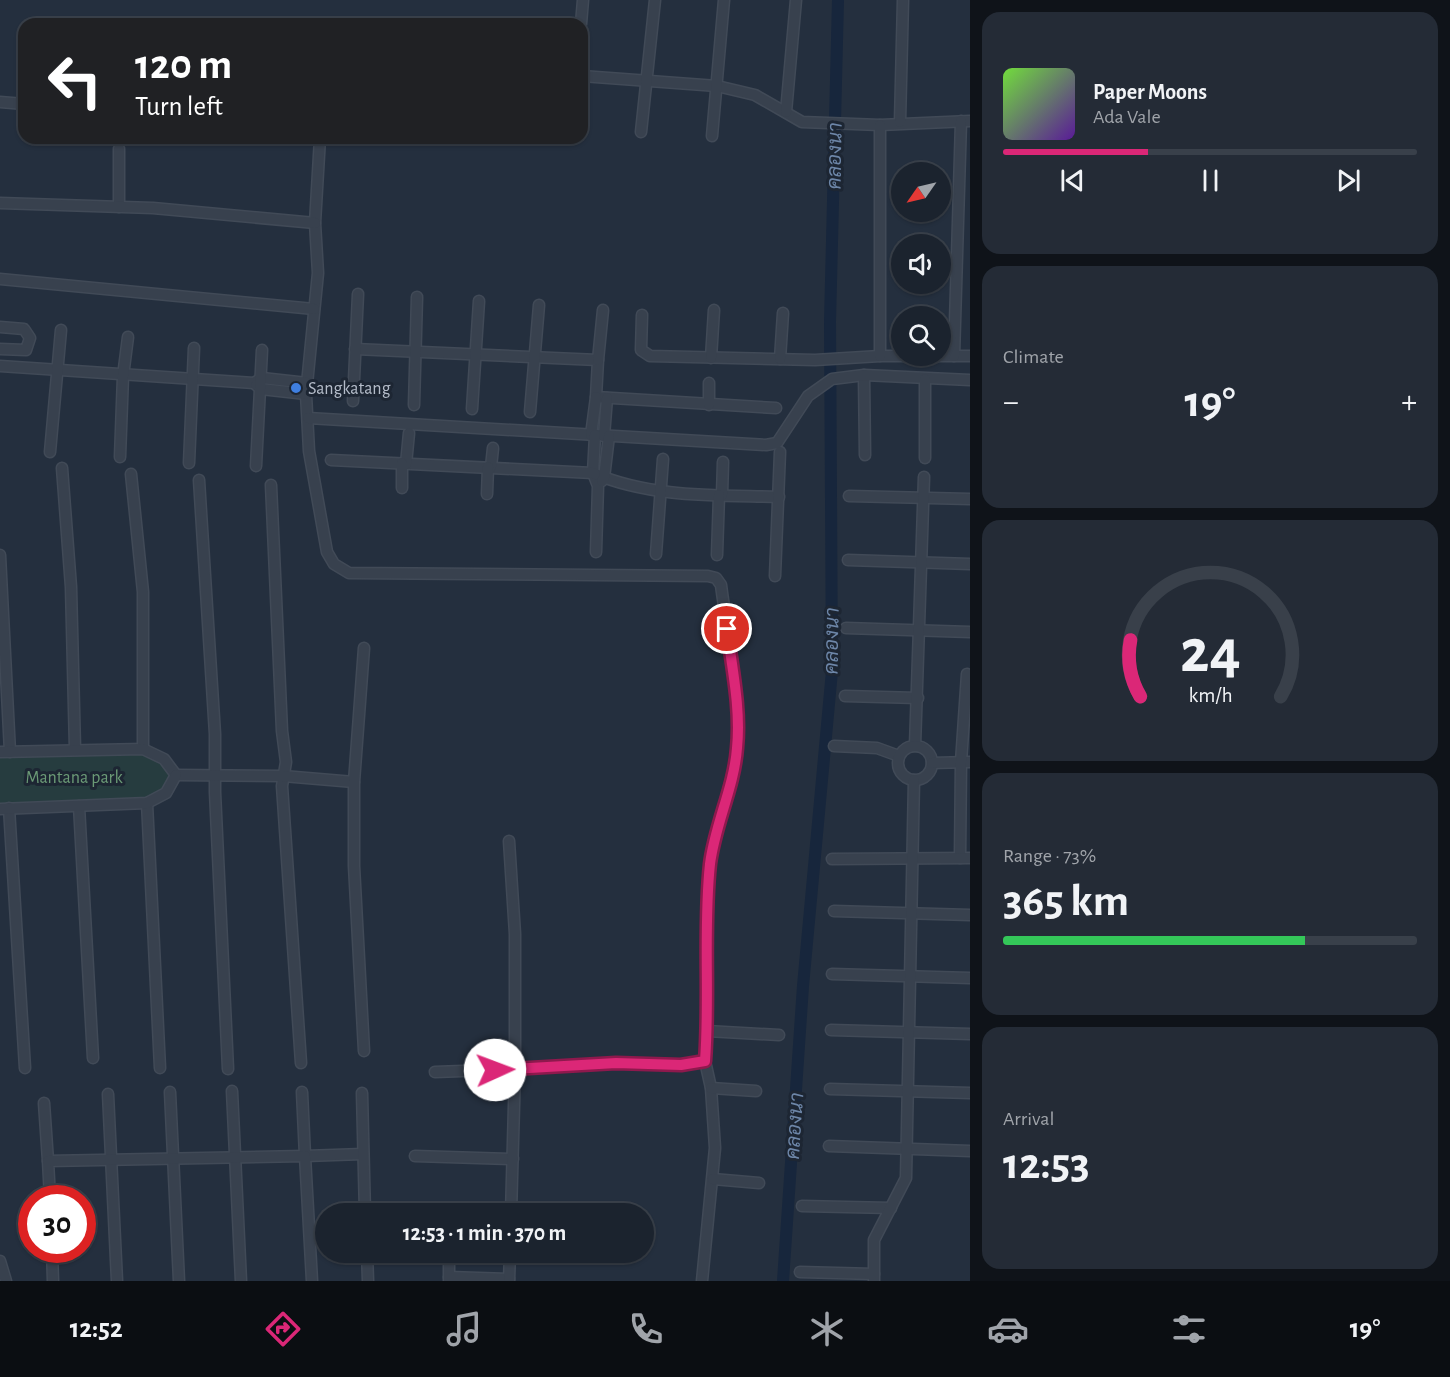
<!DOCTYPE html>
<html lang="en">
<head>
<meta charset="utf-8">
<style>
  body { margin:0; font-family:"Alegreya Sans",Sarabun,sans-serif; background:#242b36; color:#f1f3f6; height:100vh; display:flex; flex-direction:column; font-size:22px; white-space:nowrap }
  * { box-sizing:border-box; margin:0 }
  p { font-size:20px; color:#a0a4aa }
  .icon { flex:none; width:33px; height:33px; fill:none; stroke:currentColor; stroke-width:2; stroke-linecap:round; stroke-linejoin:round }
  .map { position:relative; flex:1; overflow:hidden }
  .panel { display:flex; flex-direction:column; gap:12px; padding:12px; background:#0f1319; width:480px }
  .panel>* { flex:none }
  .banner { position:absolute; left:18px; top:18px; width:570px; height:126px; border-radius:18px; box-shadow:0 2px 4px #0004,0 0 0 2px #39404a; background:#202124; color:#fff; overflow:hidden }
  .needle { width:39px; rotate:236deg }
  .fabs { position:absolute; left:891px; top:162px; display:grid; gap:12px }
  .fabs a { display:grid; place-items:center; width:60px; height:60px; border-radius:50%; background:#1b232e; box-shadow:0 2px 4px #0004,0 0 0 2px #39404a; font-size:30px }
  .speed { position:absolute; left:18px; top:1185px; display:flex; gap:12px; font-size:30px; font-weight:700; text-align:center }
  .speed>* { display:grid; place-content:center; width:78px; height:78px; border-radius:50%; background:#1b232e; box-shadow:0 2px 4px #0004,0 0 0 2px #39404a; line-height:1 }
  .speed .limit { border:9px solid #d22; background:#fff; color:#111 }
  .pin { position:absolute; display:grid; place-items:center; width:51px; height:51px; color:#fff; margin:-26px; border:3px solid #fff; border-radius:50%; box-shadow:0 2px 6px #0007 }
  .me { position:absolute; width:66px; margin:-33px; rotate:88deg; stroke-linejoin:round; filter:drop-shadow(0 0 4px #0008) }
  .turn { display:flex; align-items:center; gap:21px; height:126px; padding:0 18px; font-size:27px }
  .turn .icon { width:78px; height:78px; stroke-width:2.5 }
  .turn b { display:block; font-size:42px; line-height:51px }
  .big { font-size:45px; font-weight:700; line-height:1.1 }
  .panel .card { flex:1; display:flex; flex-direction:column; justify-content:center; gap:9px; min-width:0; padding:0 21px; border-radius:18px; background:#242b36 }
  .panel .dial { align-items:center; gap:0 }
  .dial svg { height:156px; overflow:visible; fill:none; stroke:#39404a; stroke-width:7; stroke-linecap:round; text-anchor:middle }
  .dial text { fill:#f1f3f6; stroke:none }
  .song { display:flex; align-items:center; gap:18px }
  .cover { width:72px; height:72px; border-radius:9px; background:linear-gradient(135deg,hsl(100 70% 55%),hsl(270 70% 35%)) }
  .played { height:6px; border-radius:3px; background:linear-gradient(90deg,#db2777 35%,#39404a 35%) }
  .keys { display:flex; justify-content:space-around; direction:ltr }
  .heat { display:flex; justify-content:space-between; align-items:center; font-size:33px; direction:ltr }
  .charge { height:9px; border-radius:4px; background:linear-gradient(90deg,#34c759 73%,#39404a 0) }
  .trip { position:absolute; left:315px; top:1203px; width:339px; height:60px; border-radius:30px; background:#1b232e; box-shadow:0 2px 4px #0004,0 0 0 2px #39404a; font-weight:700; line-height:60px; text-align:center }
  .tab-bar { display:flex; height:96px; justify-content:space-around; align-items:center; background:#0b0e12; color:#a0a4aa }
  .tab-bar .icon { width:42px; height:42px }
  .tab-bar .selected { color:#db2777 }
  .tab-bar b { font-size:27px; color:#f1f3f6 }
  main { display:flex; flex:1; min-height:0 }
  .map>svg:first-child { display:block }
  .green { fill:#263c3f }
  .lines { fill:none; stroke-linecap:round; stroke-linejoin:round }
  .canal { stroke:#17263c; stroke-width:12 }
  .street-casing { stroke:#414a57; stroke-width:13 }
  .street { stroke:#38414e; stroke-width:10 }
  .route-casing { stroke:#8e194d; stroke-width:15 }
  .route { stroke:#db2777; stroke-width:10 }
  .shop-dot { fill:#3f7fe0; stroke:#1d2633; stroke-width:2 }
  .labels { text-anchor:middle; stroke-width:6; stroke-linejoin:round; paint-order:stroke }
  .poi-label { font-size:18px; fill:#b4bcc9; stroke:#1d2633; text-anchor:start }
  .park-label { font-size:18px; fill:#6b9a76; stroke:#1d2633 }
  .water-label { font-size:20px; font-style:italic; fill:#6d86a8; stroke:#1d2633 }
</style>
</head>
<body>
<main>
<div class="map">
<svg width="970" height="1281" viewBox="0 0 970 1281">
  <rect width="100%" height="100%" fill="#242f3e"/>
  <path class="green" d="M0,752H144L164,759L173,779L147,803L0,809Z"/>
  <g class="lines">
    <path class="canal" d="M783,1281L803,986L832,671L830,322L838,0"/>
    <g class="street-casing">
      <g id="street">
        <path d="M581,24L583,0"/>
        <path d="M582,76L717,86L755,95L802,122L880,125L970,121"/>
        <path d="M0,102L24,104"/>
        <path d="M786,112L796,0"/>
        <path d="M900,122L903,0"/>
        <path d="M641,132L655,0"/>
        <path d="M712,136L724,0"/>
        <path d="M320,138L315,223L318,273L306,394L309,451L327,552L334,564L349,573L708,576L716,578L721,585C727,633 742,703 737,749C733,789 714,825 710,865C704,930 710,996 705,1061L711,1088L715,1148L702,1281"/>
        <path d="M119,149V207"/>
        <path d="M0,203L153,208L315,223"/>
        <path d="M0,279L314,309"/>
        <path d="M642,315L641,350L650,356L815,360L880,356H970"/>
        <path d="M0,327L24,329L30,338L26,350L0,349"/>
        <path d="M355,349L598,360L596,397L776,408"/>
        <path d="M880,356V125"/>
        <path d="M954,356L961,121"/>
        <path d="M711,358L714,310"/>
        <path d="M780,359L783,313"/>
        <path d="M598,360L603,310"/>
        <path d="M0,366L254,383L262,378L307,383"/>
        <path d="M864,375L865,455"/>
        <path d="M256,385L261,389L306,394"/>
        <path d="M353,401L358,294"/>
        <path d="M414,405L417,297"/>
        <path d="M709,405V383"/>
        <path d="M472,409L479,301"/>
        <path d="M530,412L539,305"/>
        <path d="M308,418L766,445L777,443L808,396L832,379L864,375L970,380"/>
        <path d="M591,435L596,397"/>
        <path d="M595,435L593,473L598,486L596,552"/>
        <path d="M604,436L607,398"/>
        <path d="M50,452L61,330"/>
        <path d="M120,457L123,376L128,337"/>
        <path d="M925,458V379"/>
        <path d="M331,460L593,473C651,498 717,495 779,497"/>
        <path d="M189,463L194,348"/>
        <path d="M406,464L409,433"/>
        <path d="M256,466L262,350"/>
        <path d="M491,467L493,448"/>
        <path d="M62,468L71,587L75,749"/>
        <path d="M131,474L143,592V749"/>
        <path d="M199,480L215,734V792L228,1069"/>
        <path d="M602,481L604,478L609,436"/>
        <path d="M271,485L282,731L286,762L282,786L301,1063"/>
        <path d="M402,488V463"/>
        <path d="M487,494L488,467"/>
        <path d="M722,495L723,462"/>
        <path d="M849,496L970,499"/>
        <path d="M656,554L663,459"/>
        <path d="M0,555L10,752"/>
        <path d="M717,555L719,495"/>
        <path d="M848,560L970,564"/>
        <path d="M775,576L780,452"/>
        <path d="M846,628L970,632"/>
        <path d="M845,696L918,698"/>
        <path d="M834,746L877,748L899,756"/>
        <path d="M915,746L924,477"/>
        <circle cx="915" cy="763" r="17"/>
        <path d="M0,752L143,749L164,759L176,775"/>
        <path d="M932,763L970,762"/>
        <path d="M176,775L283,776L354,782"/>
        <path d="M147,803L160,1068"/>
        <path d="M79,806L93,1058"/>
        <path d="M9,808L25,1068"/>
        <path d="M0,809L147,803L166,793L176,775"/>
        <path d="M960,858L961,762L967,674"/>
        <path d="M832,859L970,858"/>
        <path d="M834,911L970,915"/>
        <path d="M832,974L970,978"/>
        <path d="M831,1030L970,1034"/>
        <path d="M707,1031L779,1035"/>
        <path d="M364,1051L354,866V782L364,648"/>
        <path d="M435,1072L515,1069V934L509,841"/>
        <path d="M711,1088L756,1091"/>
        <path d="M830,1089L970,1093"/>
        <path d="M232,1091L241,1281"/>
        <path d="M170,1092L179,1281"/>
        <path d="M302,1092L305,1156L363,1154"/>
        <path d="M362,1093L365,1214"/>
        <path d="M108,1094L117,1281"/>
        <path d="M44,1103L48,1161"/>
        <path d="M829,1146L970,1151"/>
        <path d="M415,1156L513,1159"/>
        <path d="M713,1179L759,1183"/>
        <path d="M50,1198L48,1161L305,1156L312,1281"/>
        <path d="M802,1206L891,1208"/>
        <path d="M511,1214L515,1069L616,1063L681,1065L705,1061"/>
        <path d="M52,1250L53,1281"/>
        <path d="M367,1252L368,1281"/>
        <path d="M0,1261L6,1281"/>
        <path d="M800,1272L874,1274"/>
        <path d="M449,1277L509,1279"/>
        <path d="M449,1281V1252"/>
        <path d="M509,1281L510,1252"/>
        <path d="M874,1281V1240L906,1178L914,780"/>
      </g>
    </g>
    <use href="#street" class="street"/>
  </g>
  <g class="lines">
    <g class="route-casing">
      <path id="route" d="M495,1070L616,1063L681,1065L705,1061C710,996 703,929 710,864C715,824 734,788 737,748C741,709 732,668 727,629"/>
    </g>
    <use href="#route" class="route"/>
  </g>
  <circle class="shop-dot" cx="296" cy="388" r="6"/>
  <g class="labels">
    <g class="poi-label">
      <text x="308" y="394">Sangkatang</text>
    </g>
    <g class="park-label">
      <text x="74" y="783">Mantana park</text>
    </g>
    <g class="water-label">
      <text transform="translate(834 156) rotate(-89)" y="7">คลองนา</text>
      <text transform="translate(831 641) rotate(-89)" y="7">คลองนา</text>
      <text transform="translate(794 1126) rotate(-86)" y="7">คลองนา</text>
    </g>
  </g>
</svg>
<div class="fabs">
<a><svg class="needle" viewBox="-14 -14 28 28"><path d="M0-13l5 13h-10z" fill="#e53935"/><path d="M0 13l5-13h-10z" fill="#a0a4aa"/></svg></a>
<a><svg class="icon" aria-label="sound" viewBox="0 0 24 24"><path d="M4 9h4l5-4v14l-5-4H4zM17 9q2 3 0 6"/></svg></a>
<a><svg class="icon" aria-label="search" viewBox="0 0 24 24"><circle cx="10" cy="10" r="6"/><path d="M15 15l6 6"/></svg></a>
</div>
<div class="speed"><div class="limit">30</div></div>
<div class="pin" style="left:727px;top:629px;background:#d93025"><svg class="icon" aria-label="arrive" viewBox="0 0 24 24"><path d="M6 21V4h12l-3 4 3 4H6"/></svg></div>
<svg class="me" style="left:495px;top:1070px" viewBox="-20 -20 40 40"><circle r="19" fill="#fff"/><path d="M0-13L10 11 0 6-10 11z" fill="#db2777"/></svg>
<div class="trip">12:53 · 1 min · 370 m</div>
<div class="banner">
<div class="turn"><svg class="icon" aria-label="left" viewBox="0 0 24 24"><path d="M17 20v-9H6M10 6l-5 5 5 5"/></svg><div><b>120 m</b>Turn left</div></div>
</div>
</div>
<section class="panel">
<div class="card">
<div class="song"><i class="cover"></i><div><b>Paper Moons</b><p>Ada Vale</p></div></div>
<div class="played"></div>
<div class="keys"><svg class="icon" aria-label="previous" viewBox="0 0 24 24"><path d="M18 5L8 12l10 7zM5 5v14"/></svg><svg class="icon" aria-label="pause" viewBox="0 0 24 24"><path d="M8 5v14M16 5v14"/></svg><svg class="icon" aria-label="next" viewBox="0 0 24 24"><path d="M6 5l10 7-10 7zM19 5v14"/></svg></div>
</div>
<div class="card"><p>Climate</p>
<div class="heat"><a>−</a><b class="big">19°</b><a>+</a></div>
</div>
<div class="card dial"><svg viewBox="0 0 100 80">
<path d="M14 69A42 42 0 1 1 86 69"/>
<path d="M14 69A42 42 0 0 1 9 40" stroke="#db2777"/>
<text x="50" y="56" font-size="32" font-weight="700">24</text>
<text x="50" y="72" font-size="11">km/h</text>
</svg></div>
<div class="card"><p>Range · 73%</p><b class="big">365 km</b><div class="charge"></div></div>
<div class="card"><p>Arrival</p><b class="big">12:53</b></div>
</section>
</main>
<nav class="tab-bar">
<b>12:52</b>
<svg class="icon selected" aria-label="directions" viewBox="0 0 24 24"><path d="M12 3l9 9-9 9-9-9zM9 14v-3h6M13 9l2 2-2 2"/></svg>
<svg class="icon" aria-label="music" viewBox="0 0 24 24"><path d="M9 18V5l10-2v13"/><circle cx="6" cy="18" r="3"/><circle cx="16" cy="16" r="3"/></svg>
<svg class="icon" aria-label="phone" viewBox="0 0 24 24"><path d="M5 4h4l2 5-3 2q2 4 5 5l2-3 5 2v4C11 20 4 13 5 4z"/></svg>
<svg class="icon" aria-label="climate" viewBox="0 0 24 24"><path d="M12 3v18M4 7l16 10M4 17L20 7"/></svg>
<svg class="icon" aria-label="car" viewBox="0 0 24 24"><path d="M5 17H2v-5l4-1 3-4h7l3 4 3 1v5h-3M9 17h6M6 11h13"/><circle cx="7" cy="17" r="2"/><circle cx="17" cy="17" r="2"/></svg>
<svg class="icon" aria-label="filters" viewBox="0 0 24 24"><path d="M4 7h16M4 17h16"/><circle cx="9" cy="7" r="2"/><circle cx="15" cy="17" r="2"/></svg>
<b>19°</b>
</nav>
</body>
</html>
